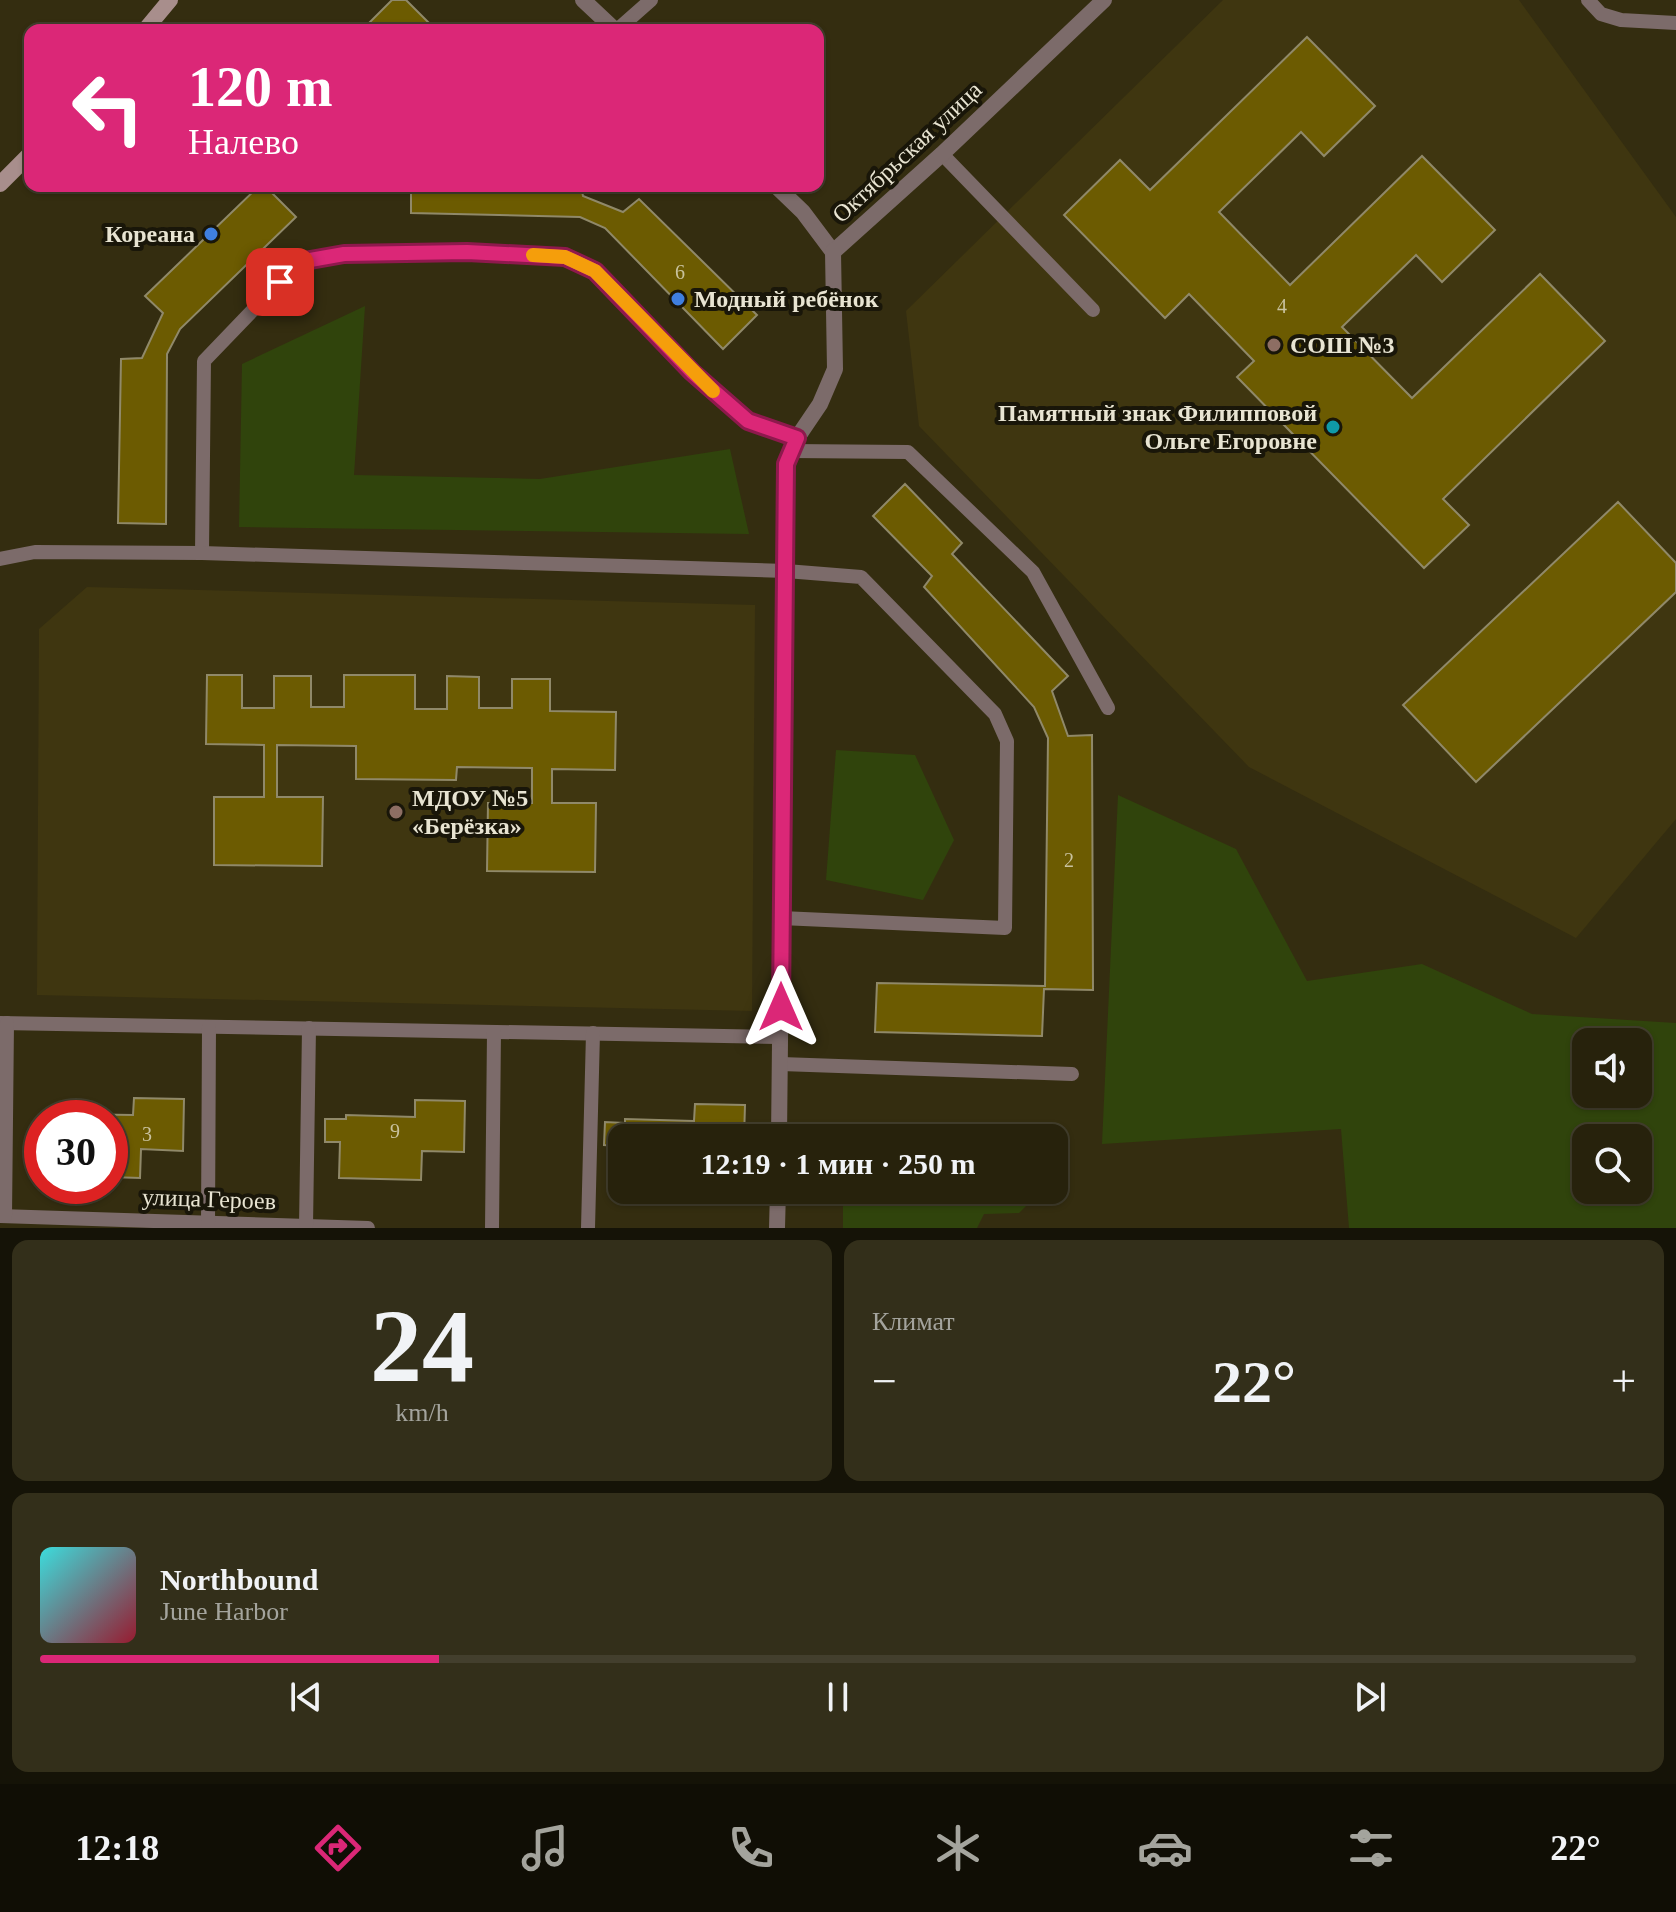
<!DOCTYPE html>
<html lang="ru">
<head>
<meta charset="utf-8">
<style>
  body { margin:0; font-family:Georgia,serif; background:#332f1a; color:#f1f3f6; height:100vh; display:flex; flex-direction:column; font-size:30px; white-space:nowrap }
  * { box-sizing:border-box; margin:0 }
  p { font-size:26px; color:#a4a49d }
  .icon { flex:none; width:44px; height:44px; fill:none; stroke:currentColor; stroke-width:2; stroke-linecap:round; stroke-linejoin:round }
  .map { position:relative; height:1228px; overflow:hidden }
  .details { display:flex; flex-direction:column; gap:12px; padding:12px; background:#151307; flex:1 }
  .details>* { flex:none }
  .guide { position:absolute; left:24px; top:24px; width:800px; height:168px; border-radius:16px; box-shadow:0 2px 6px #0004,0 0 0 2px #433f2d; background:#db2777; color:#fff; overflow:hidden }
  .controls { position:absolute; left:1572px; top:1028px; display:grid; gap:16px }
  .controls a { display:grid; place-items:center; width:80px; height:80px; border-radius:16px; background:#27220c; box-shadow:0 2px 6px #0004,0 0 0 2px #433f2d; font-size:40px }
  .speed { position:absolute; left:24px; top:1100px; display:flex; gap:16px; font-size:40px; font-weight:700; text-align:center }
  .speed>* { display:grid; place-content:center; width:104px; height:104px; border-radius:50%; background:#27220c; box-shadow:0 2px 6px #0004,0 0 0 2px #433f2d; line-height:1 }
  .speed .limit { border:12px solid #d22; background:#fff; color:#111 }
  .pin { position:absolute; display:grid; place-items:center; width:68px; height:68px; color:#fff; margin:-34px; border-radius:16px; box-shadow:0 4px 12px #0006 }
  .me { position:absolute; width:88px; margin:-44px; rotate:0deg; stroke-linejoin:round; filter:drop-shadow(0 0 6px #0008) }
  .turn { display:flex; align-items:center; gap:28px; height:168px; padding:0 32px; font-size:36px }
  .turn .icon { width:104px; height:104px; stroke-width:2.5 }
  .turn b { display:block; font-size:56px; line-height:68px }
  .big { font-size:60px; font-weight:800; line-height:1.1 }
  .details .tile { flex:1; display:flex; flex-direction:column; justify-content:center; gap:12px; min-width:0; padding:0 28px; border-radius:16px; background:#332f1a }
  .details .dial { align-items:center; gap:0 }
  .dial b { font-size:104px; line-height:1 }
  .song { display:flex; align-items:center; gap:24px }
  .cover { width:96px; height:96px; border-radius:12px; background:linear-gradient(135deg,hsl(180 70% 55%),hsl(350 70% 35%)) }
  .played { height:8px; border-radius:4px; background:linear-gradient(90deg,#db2777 25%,#433f2d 25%) }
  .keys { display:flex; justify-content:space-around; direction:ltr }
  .heat { display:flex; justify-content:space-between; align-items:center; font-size:44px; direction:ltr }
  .details .tiles { flex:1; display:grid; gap:12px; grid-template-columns:1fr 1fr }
  .tile:last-child { grid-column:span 2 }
  .trip { position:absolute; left:608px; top:1124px; width:460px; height:80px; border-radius:16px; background:#27220c; box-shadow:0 2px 6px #0004,0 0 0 2px #433f2d; font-weight:800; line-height:80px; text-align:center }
  .dock { display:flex; height:128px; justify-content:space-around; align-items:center; background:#100e05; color:#a4a49d }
  .dock .icon { width:56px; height:56px }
  .dock .selected { color:#db2777 }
  .dock b { font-size:36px; color:#f1f3f6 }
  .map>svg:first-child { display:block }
  .built { fill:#3f3610 }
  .green { fill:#30440c; fill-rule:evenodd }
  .building { fill:#6c5b01; stroke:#908969; stroke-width:2 }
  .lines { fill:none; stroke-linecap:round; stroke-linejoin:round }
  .lane { stroke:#7c6b6a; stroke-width:14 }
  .street { stroke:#7c6b6a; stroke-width:16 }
  .secondary { stroke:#a88e8c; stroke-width:16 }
  .route-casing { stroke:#8e194d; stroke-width:20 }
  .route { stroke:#db2777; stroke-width:14 }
  .slow { stroke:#f59e0b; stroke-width:14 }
  .shop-dot { fill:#3f7fe0; stroke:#191609; stroke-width:3 }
  .education-dot { fill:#8d6e63; stroke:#191609; stroke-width:3 }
  .culture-dot { fill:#0f9aa8; stroke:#191609; stroke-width:3 }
  .labels { text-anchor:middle; stroke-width:8; stroke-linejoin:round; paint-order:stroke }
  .number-label { font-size:20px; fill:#c9c29e }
  .street-label { font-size:24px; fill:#e8e4d2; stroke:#191609 }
  .poi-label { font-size:24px; font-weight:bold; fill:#e8e4d2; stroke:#191609; text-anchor:start }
</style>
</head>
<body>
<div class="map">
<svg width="1676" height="1228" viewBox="0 0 1676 1228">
  <rect width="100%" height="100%" fill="#342d10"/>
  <g class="built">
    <path d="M1223,0H1519L1676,217V819L1576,938L1249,767L919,426L906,311Z"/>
    <path d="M87,587L755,605L752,1011L37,995L39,629Z"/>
  </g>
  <g class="green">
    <path d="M365,306L354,475L540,479L730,449L749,534L239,527L242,364Z"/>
    <path d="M836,750L915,755L954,840L923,900L826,880Z"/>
    <path d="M1118,795L1236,849L1307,981L1422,964L1532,1014L1676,1023V1228H1349L1341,1129L1102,1144ZM1586,1042H1638V1094H1586ZM1586,1138H1638V1190H1586Z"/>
    <path d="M843,1190H1030V1202L1019,1213L984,1214L977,1228H843Z"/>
  </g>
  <g class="building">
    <path d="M392,0H406L436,30H362Z"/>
    <path d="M1307,37L1375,106L1324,156L1301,132L1219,212L1290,285L1422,156L1495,230L1442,282L1416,255L1342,327L1412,398L1540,274L1605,341L1443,499L1469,525L1424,568L1237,377L1254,361L1189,294L1165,318L1064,215L1120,160L1150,190Z"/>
    <path d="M259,186H265L296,217L180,329L167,354L166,524L118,523L121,359L142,358L163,313L145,296Z"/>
    <path d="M411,186H581L583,196L623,212L639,199L757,315L723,349L605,228L580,217L411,213Z"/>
    <path d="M905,484L962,543L952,554L1068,676L1052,691L1068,736L1092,735L1093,990L1044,989L1042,1036L875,1032L877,983L1045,986L1048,738L1034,707L924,587L932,576L873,516Z"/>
    <path d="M1618,502L1676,563V592L1476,782L1403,705Z"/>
    <path d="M207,675H242V708H274V676H311V707H344V675H415V709H447V676L479,677V708H512V679H550V711L616,712L615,770L552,769V803H596L595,872L487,871L488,803H532V768L457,767L456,780L356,779V746L277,745V797H323L322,866L214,865V797H264V745L206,744Z"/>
    <path d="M134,1098L184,1099L183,1151L141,1149L140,1178L110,1177V1118H44L65,1117V1114L133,1115Z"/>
    <path d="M415,1100L465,1101L464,1152L422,1151L421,1180L339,1178L340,1142H325V1119H346V1115L415,1117Z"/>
    <path d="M695,1104L745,1105L744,1138H622V1181H619L620,1146L604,1145L605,1122L625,1123V1119L694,1121Z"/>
  </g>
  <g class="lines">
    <g class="lane">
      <path d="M1588,0L1601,14L1621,20L1676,23"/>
      <path d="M617,30L651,0"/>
      <path d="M942,154L1093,310"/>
      <path d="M791,451L908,452L1033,572L1108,708"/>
      <path d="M202,553L204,361L299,262L344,254L467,252L565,257L595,271L692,372L748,421L797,438"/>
      <path d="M0,559L35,552L202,553L786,571L861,577L995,714L1007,741L1005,928L781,918"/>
      <path d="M0,1023L781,1037"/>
      <path d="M781,1064L1072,1074"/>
      <path d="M0,1216L368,1228"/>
      <path d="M5,1216L7,1023"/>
      <path d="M208,1223L209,1027"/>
      <path d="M306,1226L309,1028"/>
      <path d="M492,1228L494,1032"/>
      <path d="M588,1228L593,1033"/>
    </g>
    <g class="street">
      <path d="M583,0L615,30"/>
      <path d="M776,186L803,212L833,252"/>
      <path d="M779,1138L786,464L797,438L820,404L835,369L833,252L942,154L1104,0"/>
      <path d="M777,1228L778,1190"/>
    </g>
    <g class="secondary">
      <path d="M145,30L170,0"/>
      <path d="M0,184L30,154"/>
    </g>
  </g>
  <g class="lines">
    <g class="route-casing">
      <path id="route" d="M280,282L299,262L344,254L467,252L565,257L595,271L692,372L748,421L797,438L786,464L781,1007"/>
    </g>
    <use href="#route" class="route"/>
    <path class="slow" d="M533,255L565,257L595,271L713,391"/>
  </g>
  <g class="shop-dot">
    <circle cx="211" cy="234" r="8"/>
    <circle cx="678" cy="299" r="8"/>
  </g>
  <g class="education-dot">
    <circle cx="1274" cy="345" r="8"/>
    <circle cx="396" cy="812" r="8"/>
  </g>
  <circle class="culture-dot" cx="1333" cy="427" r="8"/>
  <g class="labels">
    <g class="number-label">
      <text x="680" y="279">6</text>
      <text x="1282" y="313">4</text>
      <text x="1069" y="867">2</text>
      <text x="395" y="1138">9</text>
      <text x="147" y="1141">3</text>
    </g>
    <g class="street-label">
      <text transform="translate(907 152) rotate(-43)" y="8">Октябрьская улица</text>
      <text transform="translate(209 1199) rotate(2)" y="8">улица Героев</text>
    </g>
    <g class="poi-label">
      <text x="195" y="242" text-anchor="end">Кореана</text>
      <text x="694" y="307">Модный ребёнок</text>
      <text x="1290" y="353">СОШ №3</text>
      <text x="1317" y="421" text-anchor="end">Памятный знак Филипповой<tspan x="1317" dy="28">Ольге Егоровне</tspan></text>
      <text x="412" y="806">МДОУ №5<tspan x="412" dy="28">«Берёзка»</tspan></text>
    </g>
  </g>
</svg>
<div class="controls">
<a><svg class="icon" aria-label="sound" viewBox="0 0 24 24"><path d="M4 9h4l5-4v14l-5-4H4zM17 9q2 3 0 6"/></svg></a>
<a><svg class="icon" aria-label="search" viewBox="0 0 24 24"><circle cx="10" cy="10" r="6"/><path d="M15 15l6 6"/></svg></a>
</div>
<div class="speed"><div class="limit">30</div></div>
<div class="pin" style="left:280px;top:282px;background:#d93025"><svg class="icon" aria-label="arrive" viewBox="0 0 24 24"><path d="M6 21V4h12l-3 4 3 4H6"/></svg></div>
<svg class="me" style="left:781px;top:1007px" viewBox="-20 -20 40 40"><path d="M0-17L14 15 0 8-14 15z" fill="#db2777" stroke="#fff" stroke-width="4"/></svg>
<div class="trip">12:19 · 1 мин · 250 m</div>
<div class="guide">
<div class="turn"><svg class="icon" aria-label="left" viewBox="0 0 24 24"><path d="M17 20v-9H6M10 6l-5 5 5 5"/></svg><div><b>120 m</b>Налево</div></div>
</div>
</div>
<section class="details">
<div class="tiles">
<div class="tile dial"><b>24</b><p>km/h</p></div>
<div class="tile"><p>Климат</p>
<div class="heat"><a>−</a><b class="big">22°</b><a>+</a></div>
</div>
<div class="tile">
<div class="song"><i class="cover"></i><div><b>Northbound</b><p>June Harbor</p></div></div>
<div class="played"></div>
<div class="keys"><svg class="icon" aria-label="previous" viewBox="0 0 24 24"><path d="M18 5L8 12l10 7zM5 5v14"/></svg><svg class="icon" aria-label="pause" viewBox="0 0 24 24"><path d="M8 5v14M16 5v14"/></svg><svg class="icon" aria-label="next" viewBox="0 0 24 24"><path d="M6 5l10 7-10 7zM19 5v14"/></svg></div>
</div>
</div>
</section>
<nav class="dock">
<b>12:18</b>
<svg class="icon selected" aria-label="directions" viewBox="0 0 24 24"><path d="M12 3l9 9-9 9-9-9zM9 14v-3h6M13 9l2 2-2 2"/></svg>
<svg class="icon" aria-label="music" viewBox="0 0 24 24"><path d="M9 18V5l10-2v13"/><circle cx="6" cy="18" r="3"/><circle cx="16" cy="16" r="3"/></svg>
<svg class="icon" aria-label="phone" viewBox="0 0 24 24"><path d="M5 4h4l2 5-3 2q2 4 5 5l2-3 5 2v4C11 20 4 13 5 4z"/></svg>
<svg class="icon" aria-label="climate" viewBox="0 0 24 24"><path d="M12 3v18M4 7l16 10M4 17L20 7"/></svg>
<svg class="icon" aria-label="car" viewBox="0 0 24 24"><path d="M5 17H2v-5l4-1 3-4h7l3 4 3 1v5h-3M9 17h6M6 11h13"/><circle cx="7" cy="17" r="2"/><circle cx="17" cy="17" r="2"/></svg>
<svg class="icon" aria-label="filters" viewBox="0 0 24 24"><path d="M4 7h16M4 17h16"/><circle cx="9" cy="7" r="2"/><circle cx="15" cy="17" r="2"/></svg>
<b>22°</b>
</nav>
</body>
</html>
